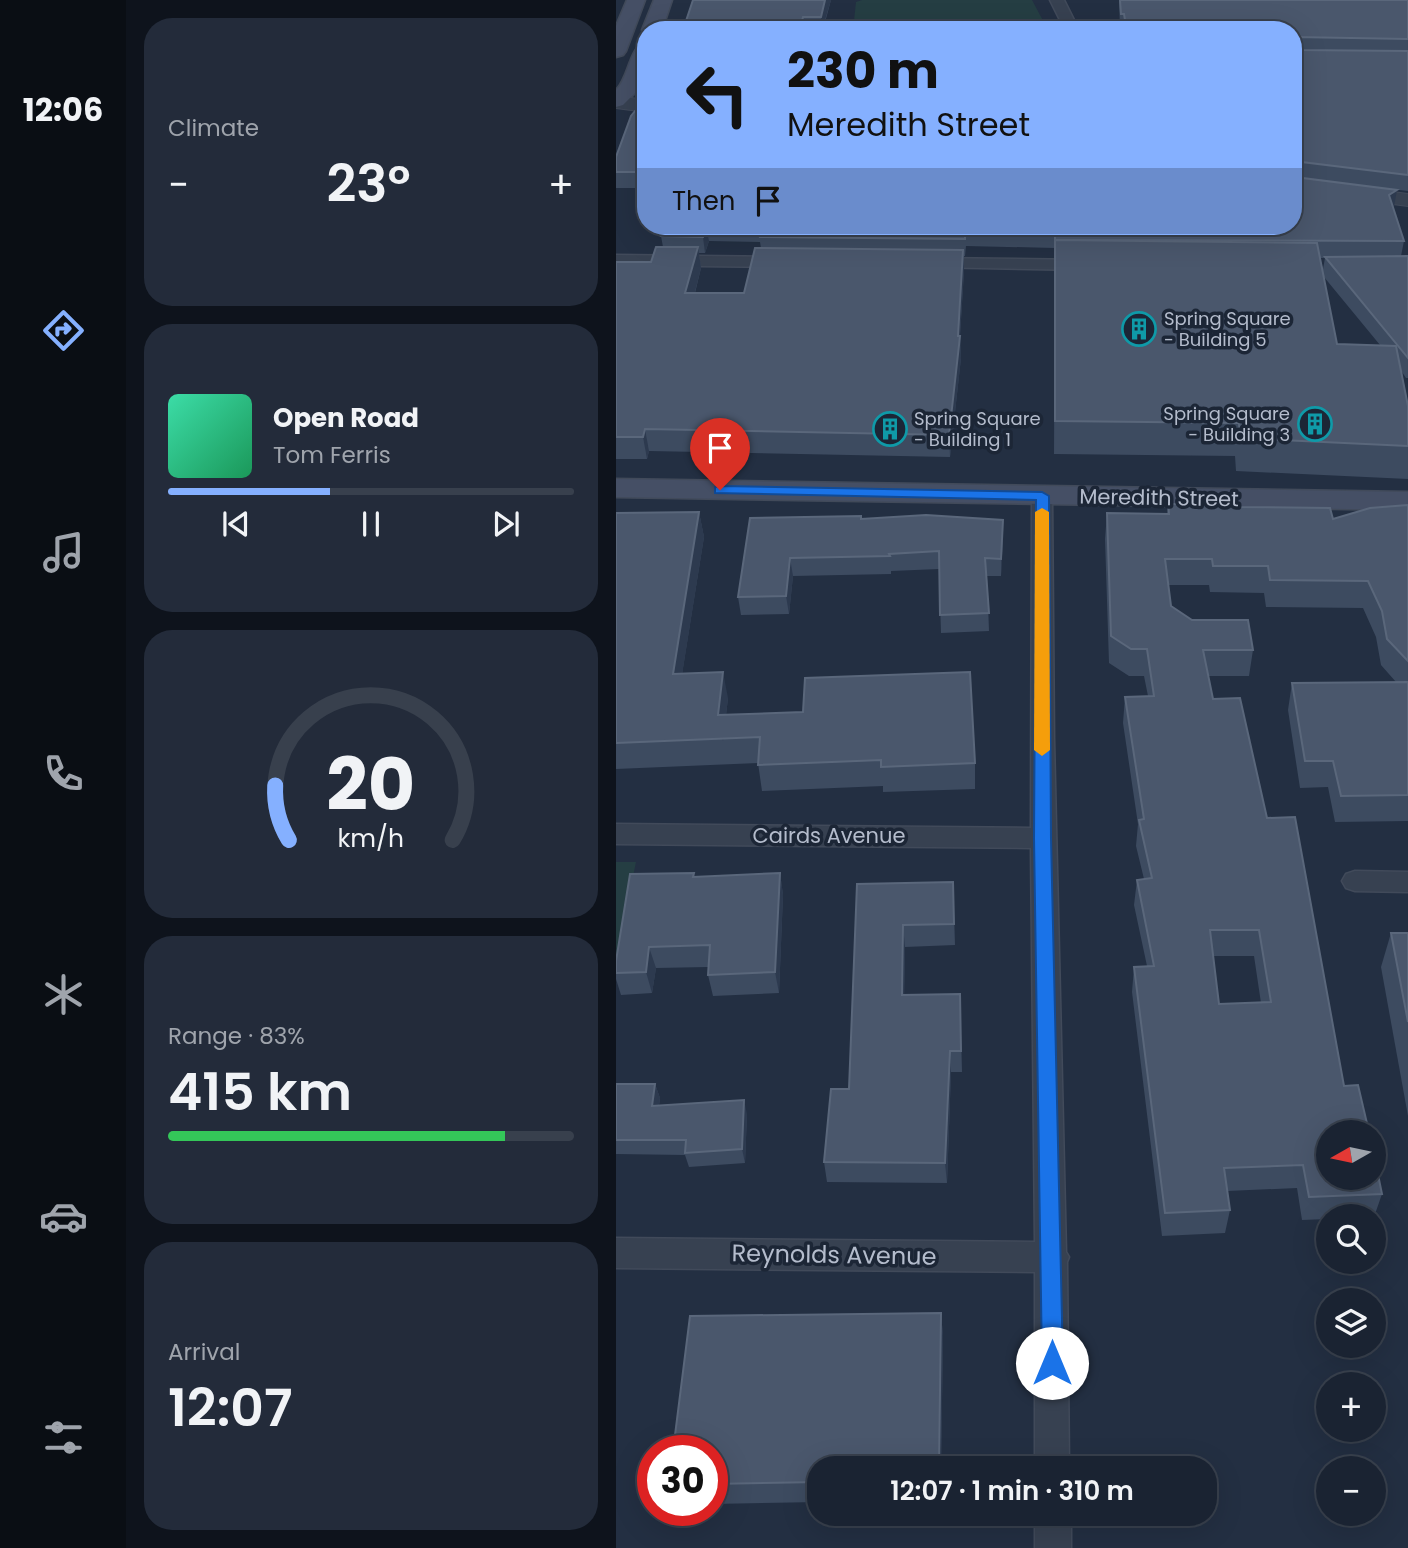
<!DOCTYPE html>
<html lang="en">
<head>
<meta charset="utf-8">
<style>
  body { margin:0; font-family:Poppins,sans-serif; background:#232b3a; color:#f1f3f6; height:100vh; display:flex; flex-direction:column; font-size:26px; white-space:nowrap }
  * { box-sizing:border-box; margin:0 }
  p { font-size:23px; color:#9fa4ac }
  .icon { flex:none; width:38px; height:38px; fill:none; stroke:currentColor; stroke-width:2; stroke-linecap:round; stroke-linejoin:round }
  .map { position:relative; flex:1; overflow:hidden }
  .details { display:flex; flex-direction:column; gap:18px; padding:18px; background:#0e131c; width:490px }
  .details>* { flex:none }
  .banner { position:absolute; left:21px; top:21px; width:665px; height:214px; border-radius:28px; box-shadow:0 7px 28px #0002,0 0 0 2px #38404d; background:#85b0ff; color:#111; overflow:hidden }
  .needle { width:46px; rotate:261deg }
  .buttons { position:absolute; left:700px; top:1120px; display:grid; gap:14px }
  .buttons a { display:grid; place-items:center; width:70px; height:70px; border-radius:50%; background:#1a2332; box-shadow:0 7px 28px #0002,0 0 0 2px #38404d; font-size:35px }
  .speed { position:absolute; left:21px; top:1435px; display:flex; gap:14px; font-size:35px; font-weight:700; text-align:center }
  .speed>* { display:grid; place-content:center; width:91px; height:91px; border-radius:50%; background:#1a2332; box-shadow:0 7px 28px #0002,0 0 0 2px #38404d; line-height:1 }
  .speed .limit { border:10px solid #d22; background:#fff; color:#111 }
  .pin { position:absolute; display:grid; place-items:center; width:60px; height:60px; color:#fff; margin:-72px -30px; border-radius:50% 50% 50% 0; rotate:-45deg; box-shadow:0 0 7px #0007 }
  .pin .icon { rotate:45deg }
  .me { position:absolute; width:77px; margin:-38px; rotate:0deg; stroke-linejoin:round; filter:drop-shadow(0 0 5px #0008) }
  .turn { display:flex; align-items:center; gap:24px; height:147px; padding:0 35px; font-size:32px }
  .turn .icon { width:91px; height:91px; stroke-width:2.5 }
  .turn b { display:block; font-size:49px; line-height:60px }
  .then { display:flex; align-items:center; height:66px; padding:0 35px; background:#0003; gap:14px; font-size:26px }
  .big { font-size:52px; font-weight:600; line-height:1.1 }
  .details .card { flex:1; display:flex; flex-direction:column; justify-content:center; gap:10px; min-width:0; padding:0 24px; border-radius:28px; background:#232b3a }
  .details .dial { align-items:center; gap:0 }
  .dial svg { height:182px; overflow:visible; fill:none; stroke:#38404d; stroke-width:7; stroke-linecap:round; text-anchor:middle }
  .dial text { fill:#f1f3f6; stroke:none }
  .song { display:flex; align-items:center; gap:21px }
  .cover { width:84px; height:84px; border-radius:10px; background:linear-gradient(135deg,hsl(160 70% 55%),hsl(150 70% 35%)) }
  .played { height:7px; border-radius:4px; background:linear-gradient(90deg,#85b0ff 40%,#38404d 40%) }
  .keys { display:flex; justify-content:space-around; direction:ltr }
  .heat { display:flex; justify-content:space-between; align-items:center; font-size:38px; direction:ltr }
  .charge { height:10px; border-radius:5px; background:linear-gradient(90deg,#34c759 83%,#38404d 0) }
  .trip { position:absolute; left:191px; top:1456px; width:410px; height:70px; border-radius:28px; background:#1a2332; box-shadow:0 7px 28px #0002,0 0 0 2px #38404d; font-weight:600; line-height:70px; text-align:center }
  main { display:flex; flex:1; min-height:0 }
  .tab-bar { display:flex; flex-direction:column; width:126px; justify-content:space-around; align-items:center; background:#0a0e14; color:#9fa4ac }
  .tab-bar .icon { width:49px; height:49px }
  .tab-bar .active { color:#85b0ff }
  .tab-bar b { font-size:32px; color:#f1f3f6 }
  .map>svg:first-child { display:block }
  .green { fill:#253e43 }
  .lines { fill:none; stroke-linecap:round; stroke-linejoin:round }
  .minor-casing { stroke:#414a5a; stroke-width:3 }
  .tertiary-casing { stroke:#414a5a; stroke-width:2 }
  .secondary-casing { stroke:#414a5a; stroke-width:3 }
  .minor { fill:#374151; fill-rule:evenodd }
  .tertiary { fill:#374151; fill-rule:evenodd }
  .secondary { fill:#454f65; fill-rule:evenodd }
  .wall { fill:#3d4b60; fill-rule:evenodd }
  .shaded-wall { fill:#2d3a4f }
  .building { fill:#4a576c; stroke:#5a677b; stroke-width:2; fill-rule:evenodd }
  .route { fill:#1a73e8; stroke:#114b97; stroke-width:2 }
  .slow { fill:#f59e0b }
  .labels { text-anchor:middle; stroke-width:7; stroke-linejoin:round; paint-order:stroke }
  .far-poi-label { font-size:18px; fill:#b4bccc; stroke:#1c2636; text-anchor:start }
  .street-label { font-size:21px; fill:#b4bccc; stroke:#1c2636 }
  .near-street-label { font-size:24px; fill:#b4bccc; stroke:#1c2636 }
</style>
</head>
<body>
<main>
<nav class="tab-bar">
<b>12:06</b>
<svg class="icon active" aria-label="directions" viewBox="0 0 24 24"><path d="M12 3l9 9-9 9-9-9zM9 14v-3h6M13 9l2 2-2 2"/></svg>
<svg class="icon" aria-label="music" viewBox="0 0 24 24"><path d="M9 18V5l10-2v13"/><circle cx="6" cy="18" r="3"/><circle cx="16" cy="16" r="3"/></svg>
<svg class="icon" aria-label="phone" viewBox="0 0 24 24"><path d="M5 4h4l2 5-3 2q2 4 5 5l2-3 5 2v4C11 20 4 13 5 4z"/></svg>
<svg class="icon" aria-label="climate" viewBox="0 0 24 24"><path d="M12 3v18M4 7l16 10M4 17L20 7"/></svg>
<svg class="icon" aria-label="car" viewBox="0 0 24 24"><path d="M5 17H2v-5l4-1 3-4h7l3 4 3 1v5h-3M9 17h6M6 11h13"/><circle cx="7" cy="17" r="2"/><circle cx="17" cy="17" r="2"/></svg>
<svg class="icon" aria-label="filters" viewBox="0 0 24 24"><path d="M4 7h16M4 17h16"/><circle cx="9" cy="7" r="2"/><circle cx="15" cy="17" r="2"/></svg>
</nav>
<section class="details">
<div class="card"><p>Climate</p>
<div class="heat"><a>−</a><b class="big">23°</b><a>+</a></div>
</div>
<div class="card">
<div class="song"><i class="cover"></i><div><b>Open Road</b><p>Tom Ferris</p></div></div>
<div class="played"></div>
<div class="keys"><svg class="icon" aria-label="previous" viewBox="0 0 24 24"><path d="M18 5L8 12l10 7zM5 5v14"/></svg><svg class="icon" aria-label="pause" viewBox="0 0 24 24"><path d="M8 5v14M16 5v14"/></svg><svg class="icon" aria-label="next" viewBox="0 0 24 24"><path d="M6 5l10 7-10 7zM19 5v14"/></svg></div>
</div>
<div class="card dial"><svg viewBox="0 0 100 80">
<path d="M14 69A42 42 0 1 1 86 69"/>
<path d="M14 69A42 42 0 0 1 8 45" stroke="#85b0ff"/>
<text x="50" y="56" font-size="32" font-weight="700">20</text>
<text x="50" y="72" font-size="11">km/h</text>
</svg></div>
<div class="card"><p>Range · 83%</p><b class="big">415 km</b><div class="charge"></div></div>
<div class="card"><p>Arrival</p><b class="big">12:07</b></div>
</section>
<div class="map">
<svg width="792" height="1548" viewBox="0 0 792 1548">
  <rect width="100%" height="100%" fill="#232f42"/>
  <g class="green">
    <path d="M246,0H416L432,30H237L240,2Z"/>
    <path d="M0,862H20L0,959Z"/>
  </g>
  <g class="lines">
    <g class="minor-casing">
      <g id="minor">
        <path d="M434,0H448L463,30H449Z"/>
        <path d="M0,255L168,257L177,262L168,267L0,265Z"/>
        <path d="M317,258L469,260L478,265L469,270L311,267L308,263Z"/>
        <path d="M426,490L433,492L436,496L438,739L450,1252L453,1257L451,1262L453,1468H419V1272L0,1268V1238L419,1242L415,848L0,844V824L415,828L416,496L419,492Z"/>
        <path d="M739,871L792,872V892L739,891L730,888L726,881L730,874Z"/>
        <rect x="419" y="1514" width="36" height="34"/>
      </g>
    </g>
    <g class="tertiary-casing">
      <g id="tertiary">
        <path d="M0,96L30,100V112L0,108Z"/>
        <path d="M677,179L792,194V206L677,191Z"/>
      </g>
    </g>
    <g class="secondary-casing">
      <g id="secondary">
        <path d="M11,0H29L10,51L7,55L0,57V26Z"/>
        <path d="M38,0H56L46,30H30V34L26,30Z"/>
        <path d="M30,42L27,85L7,105L0,107V90C13,78 13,46 30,42Z"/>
        <path d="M0,479L792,492V510L0,497Z"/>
      </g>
    </g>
    <use href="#minor" class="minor"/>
    <use href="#tertiary" class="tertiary"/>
    <use href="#secondary" class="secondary"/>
  </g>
  <g class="wall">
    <path d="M215,0L207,30H67Z"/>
    <path d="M503,0H792V191L708,181L778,207H777L788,241L785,256H792V378H790L786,372L792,406V479L620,471L619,456L438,454L439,248L350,246L349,256H348V271L344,336L345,358L334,457L33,451L31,459H0V262H35L47,247L45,236L49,226H677V30L504,29ZM93,241L144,242L145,248L128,293H79L85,268L83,253H89ZM704,258H709L707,269ZM708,277L764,345L721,344Z"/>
    <path d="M30,107V188H0V157Z"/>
    <path d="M30,198V218L27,204Z"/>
    <path d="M552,504L622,507L717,519L792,505V821L719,822L712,787L684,788L672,710L676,683L780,682L765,665L760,637L747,608L650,607L648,593L594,592L593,585H552L555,606L576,620L637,650L633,676H592L597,699L651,818L728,1086L766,1194L758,1217V1216H712V1219L686,1220L681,1188L611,1191L614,1210L609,1233L546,1236L516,992L518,967L531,966L518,905L521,880L528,879L520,846L522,824L507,723L509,697L532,696L528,676H513L493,663L489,539L491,513L551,514ZM597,956H638L645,1003L603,1004Z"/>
    <path d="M83,512L88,537L66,674L112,698L110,715L359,763V789L267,792V786L146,791L142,763L0,769V513Z"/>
    <path d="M134,518L245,519L387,537L385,576H371L373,631L325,633L323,569L275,571V574L177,576L173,614L125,615L122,597Z"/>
    <path d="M164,873L167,895L163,993L97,996L92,975V967L40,968L36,993L5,995L0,979V961L79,877Z"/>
    <path d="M337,882L339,945L289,947L288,995L344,994L346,1072H335L331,1183L211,1182L208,1162L233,1089L241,884Z"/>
    <path d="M775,933H792V1116L765,967Z"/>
    <path d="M0,1084H39L44,1098L43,1106L131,1114L129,1163L73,1167L69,1155L0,1154Z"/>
    <path d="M325,1313L327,1336L325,1468H203V1502L96,1504V1451Z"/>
  </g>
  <g class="shaded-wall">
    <path d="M209,0H215L206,30L205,17Z"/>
    <path d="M187,17L188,30H184Z"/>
    <path d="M781,190L778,207L770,212L773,195Z"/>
    <path d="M90,226L93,241L89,253L87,237Z"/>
    <path d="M82,247L85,268L73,315L69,293Z"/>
    <path d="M347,250L348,271L343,349L344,336L345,358L334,457L333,435L342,336Z"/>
    <path d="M29,429L33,451L31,459L27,437Z"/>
    <path d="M83,512L88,537L62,700L57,674Z"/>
    <path d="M387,520V537L385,576V559Z"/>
    <path d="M174,558L177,576L173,614L170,596Z"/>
    <path d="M107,672L112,698L107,741L102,715Z"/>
    <path d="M164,873L167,895L163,993L159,972Z"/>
    <path d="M287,925L289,947L288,1016L286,995Z"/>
    <path d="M33,947L40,968L36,993L30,972Z"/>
    <path d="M334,1051L335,1072L331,1183L329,1163Z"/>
    <path d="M39,1084L44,1098L40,1121L36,1106Z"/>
    <path d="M128,1100L131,1114L129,1163L126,1149Z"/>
    <path d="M325,1313L327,1336L325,1468H323Z"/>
  </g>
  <g class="building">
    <path d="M77,0H209L205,17H187L184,30H67Z"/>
    <path d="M504,0H792V39L679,37L677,44V30H566V27H535V24L515,23L514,20H509L508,14H505Z"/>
    <path d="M677,49L679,50L792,51V175L677,161L679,177L781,190L773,195L788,241L439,240V231L349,229V239L144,237L146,226H677Z"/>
    <path d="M30,107V172H0V157L15,116L19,111Z"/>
    <path d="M49,226H90L87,237L45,236Z"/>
    <path d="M439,240L701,243L721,344L780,346L792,406V446L624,438L623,423L439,421Z"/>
    <path d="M40,247H82L69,293H128L139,248L347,250L342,336H344L333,435L29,429L27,437H0V262H35Z"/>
    <path d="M792,256V358L709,257Z"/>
    <path d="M552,504H622V507L714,508L717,519L754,508L792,505V661L771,639L766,611L752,581L654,580L652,566H597L596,559H549L555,606L576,620H632L637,650H587L597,699L624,698L651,818L679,817L728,1086L742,1085L753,1132H712V1178H758V1155L766,1194L693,1197L687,1165L608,1168L614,1210L549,1213L518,967L538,966L521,880L536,878L523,820L528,819L509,697L538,696L531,649H515L495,636L491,513L553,514ZM594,930H643L655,1002L603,1004Z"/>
    <path d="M83,512L57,674L107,672L102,715L187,712L189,678L354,672L359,763L265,767V760L142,765L144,737L0,743V513Z"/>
    <path d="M310,515L387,520L385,559L369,558L373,613L324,615L323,551L273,554L274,556L174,558L170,596L122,597L134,518L245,516V519Z"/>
    <path d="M792,682V795L725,796L717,761H689L676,683Z"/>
    <path d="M78,873L77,877L164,873L159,972L92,975L94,945L33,947L30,972L0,973V961L14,874Z"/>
    <path d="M337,882L338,924L287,925L286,995L344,994L345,1051H334L329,1163L208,1162L215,1089H233L241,884Z"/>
    <path d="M775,933H792V1022Z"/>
    <path d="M0,1084H39L36,1106L128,1100L126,1149L69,1153L70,1140H0Z"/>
    <path d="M325,1313L323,1468H203V1482L96,1484V1451H57L74,1316Z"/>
  </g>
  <path class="route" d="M104,486L426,492L433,496L435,838L447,1363L444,1370L436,1373L429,1370L426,1363L418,838L420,500L99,493V487Z"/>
  <path class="slow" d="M426,508L433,512L434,750L426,756L418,750L419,512Z"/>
  <defs>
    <g id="building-ring" transform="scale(1.75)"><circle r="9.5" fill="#1c2636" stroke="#0f9aa8" stroke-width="1.5"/><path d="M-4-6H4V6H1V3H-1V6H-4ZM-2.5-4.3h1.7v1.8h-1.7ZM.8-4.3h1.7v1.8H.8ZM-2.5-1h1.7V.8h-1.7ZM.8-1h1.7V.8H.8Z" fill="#0f9aa8"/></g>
  </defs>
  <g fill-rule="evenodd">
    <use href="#building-ring" x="523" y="329"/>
    <use href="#building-ring" x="699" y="424"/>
    <use href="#building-ring" x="274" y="429"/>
  </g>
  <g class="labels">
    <g class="far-poi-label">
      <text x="548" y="325">Spring Square<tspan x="548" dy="21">- Building 5</tspan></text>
      <text x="674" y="420" text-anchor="end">Spring Square<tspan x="674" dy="21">- Building 3</tspan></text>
      <text x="298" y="425">Spring Square<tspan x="298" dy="21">- Building 1</tspan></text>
    </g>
    <g class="street-label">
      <text transform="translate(543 498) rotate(1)" y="7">Meredith Street</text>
      <text x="213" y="843">Cairds Avenue</text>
    </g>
    <g class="near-street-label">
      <text transform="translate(218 1255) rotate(1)" y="8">Reynolds Avenue</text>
    </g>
  </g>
</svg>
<div class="buttons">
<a><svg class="needle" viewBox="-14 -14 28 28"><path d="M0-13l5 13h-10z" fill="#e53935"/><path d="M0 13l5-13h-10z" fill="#9fa4ac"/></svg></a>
<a><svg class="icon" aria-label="search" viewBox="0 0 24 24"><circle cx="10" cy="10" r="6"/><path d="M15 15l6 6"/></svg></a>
<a><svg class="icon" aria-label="layers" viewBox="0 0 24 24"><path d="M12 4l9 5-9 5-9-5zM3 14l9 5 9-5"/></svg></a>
<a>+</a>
<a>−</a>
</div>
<div class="speed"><div class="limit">30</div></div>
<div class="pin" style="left:104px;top:490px;background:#d93025"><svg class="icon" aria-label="arrive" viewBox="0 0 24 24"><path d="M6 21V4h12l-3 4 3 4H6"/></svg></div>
<svg class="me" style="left:436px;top:1363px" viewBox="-20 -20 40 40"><circle r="19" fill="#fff"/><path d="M0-13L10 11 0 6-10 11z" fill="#1a73e8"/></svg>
<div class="trip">12:07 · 1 min · 310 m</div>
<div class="banner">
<div class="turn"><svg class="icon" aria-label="left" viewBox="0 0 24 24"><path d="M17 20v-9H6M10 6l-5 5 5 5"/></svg><div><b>230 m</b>Meredith Street</div></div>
<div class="then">Then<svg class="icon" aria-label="arrive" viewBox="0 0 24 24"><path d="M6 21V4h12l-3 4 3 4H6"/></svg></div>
</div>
</div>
</main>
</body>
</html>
